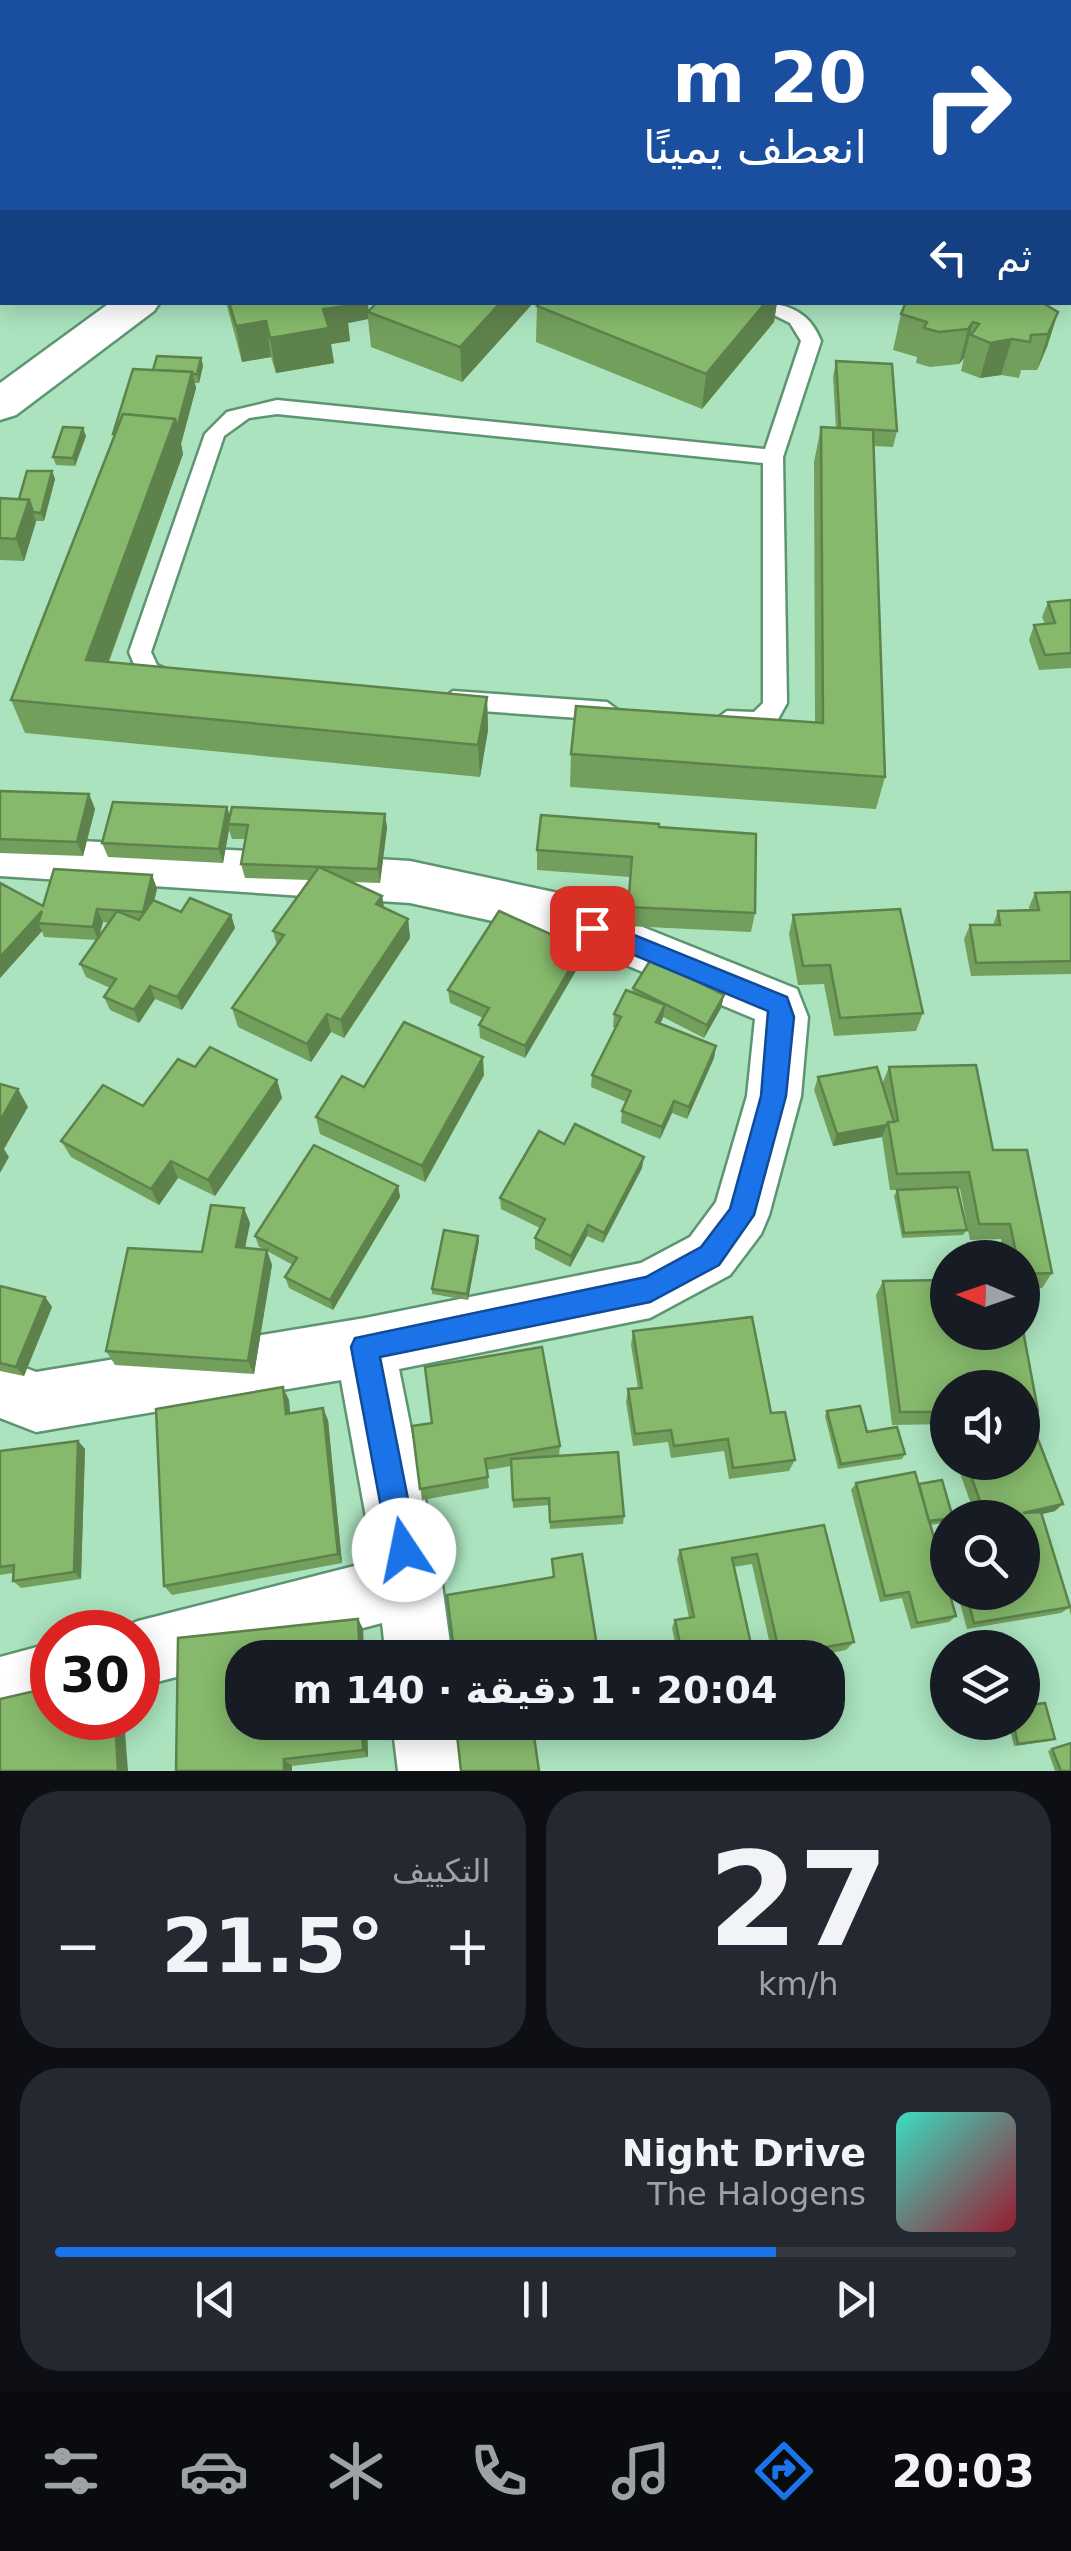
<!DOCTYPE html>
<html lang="ar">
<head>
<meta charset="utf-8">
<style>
  body { margin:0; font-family:"DejaVu Sans",Vazirmatn,sans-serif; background:#242831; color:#f1f3f6; direction:rtl; height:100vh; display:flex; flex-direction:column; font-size:38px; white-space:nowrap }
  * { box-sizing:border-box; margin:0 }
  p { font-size:32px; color:#9ea1a6 }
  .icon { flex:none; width:55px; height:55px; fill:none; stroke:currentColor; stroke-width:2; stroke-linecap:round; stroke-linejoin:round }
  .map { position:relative; height:1771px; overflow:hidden; direction:ltr }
  .panel { display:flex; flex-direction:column; gap:20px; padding:20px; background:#0d0f14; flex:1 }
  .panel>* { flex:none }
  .top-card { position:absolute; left:0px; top:0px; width:1072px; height:305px; box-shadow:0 5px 25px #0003; direction:rtl; background:#1a4fa0; color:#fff; overflow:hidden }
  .needle { width:65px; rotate:272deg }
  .tools { position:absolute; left:930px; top:1240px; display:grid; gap:20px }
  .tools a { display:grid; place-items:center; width:110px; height:110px; border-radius:50%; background:#171b24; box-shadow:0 5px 25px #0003; font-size:50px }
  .speed { position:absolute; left:30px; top:1610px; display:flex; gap:20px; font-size:50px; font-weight:700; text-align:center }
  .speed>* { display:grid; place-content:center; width:130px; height:130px; border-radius:50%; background:#171b24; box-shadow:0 5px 25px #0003; line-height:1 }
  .speed .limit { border:15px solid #d22; background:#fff; color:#111 }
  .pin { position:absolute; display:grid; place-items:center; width:85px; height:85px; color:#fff; margin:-42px; border-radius:20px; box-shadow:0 5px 15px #0006 }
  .me { position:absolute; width:110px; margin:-55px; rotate:349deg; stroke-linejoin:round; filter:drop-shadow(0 0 8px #0008) }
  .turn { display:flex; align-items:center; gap:35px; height:210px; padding:0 40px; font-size:45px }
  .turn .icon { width:130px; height:130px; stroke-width:2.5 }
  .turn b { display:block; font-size:70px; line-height:85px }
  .then { display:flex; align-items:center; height:95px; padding:0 40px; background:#0003; gap:20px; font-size:38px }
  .big { font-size:75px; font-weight:700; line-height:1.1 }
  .panel .tile { flex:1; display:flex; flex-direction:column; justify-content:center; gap:15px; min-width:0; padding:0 35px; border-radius:40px; background:#242831 }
  .panel .dial { align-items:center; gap:0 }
  .dial b { font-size:130px; line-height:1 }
  .song { display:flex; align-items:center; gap:30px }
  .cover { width:120px; height:120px; border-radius:15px; background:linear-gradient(135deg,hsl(170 70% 55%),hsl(350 70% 35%)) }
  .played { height:10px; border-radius:5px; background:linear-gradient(90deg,#1a73e8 75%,#363941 75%) }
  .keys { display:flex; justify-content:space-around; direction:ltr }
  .heat { display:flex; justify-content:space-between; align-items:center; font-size:55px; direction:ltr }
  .panel .tiles { flex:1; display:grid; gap:20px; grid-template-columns:1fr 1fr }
  .tile:last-child { grid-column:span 2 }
  .trip { position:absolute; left:225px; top:1640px; width:620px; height:100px; border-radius:40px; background:#171b24; box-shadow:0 5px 25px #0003; font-weight:700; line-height:100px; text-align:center; direction:rtl }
  .tab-bar { display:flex; height:160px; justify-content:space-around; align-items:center; background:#090b0e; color:#9ea1a6 }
  .tab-bar .icon { width:70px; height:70px }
  .tab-bar .current { color:#1a73e8 }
  .tab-bar b { font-size:45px; color:#f1f3f6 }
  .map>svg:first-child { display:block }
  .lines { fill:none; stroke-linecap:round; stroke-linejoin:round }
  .service-casing { stroke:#5d9471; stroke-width:5 }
  .minor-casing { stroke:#5d9471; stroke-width:5 }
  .secondary-casing { stroke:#5d9471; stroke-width:5 }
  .service { fill:#fff; fill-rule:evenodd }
  .minor { fill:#fff; fill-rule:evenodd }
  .secondary { fill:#fff; fill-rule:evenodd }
  .wall { fill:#739f5d; fill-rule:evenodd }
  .shaded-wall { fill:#5e824c }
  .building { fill:#86b96c; stroke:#5e824c; stroke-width:2.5 }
  .route { fill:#1a73e8; stroke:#114b97; stroke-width:2.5 }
</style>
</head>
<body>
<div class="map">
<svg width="1071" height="1771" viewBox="0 0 1071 1771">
  <rect width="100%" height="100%" fill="#aae3be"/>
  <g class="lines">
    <g class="service-casing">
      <g id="service">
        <path d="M748,302C781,302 808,307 821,341L783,457L787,703L777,721C760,729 728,738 715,720L727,711L754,712L763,703V463L277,414L249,418L224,436L151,652L157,665L176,674L179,680L168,689L138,674L129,652L205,434L227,412L277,400L765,449L801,341L790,323Z"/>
        <path d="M453,691L607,702L619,711L607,720L453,709L441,700Z"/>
      </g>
    </g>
    <g class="minor-casing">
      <g id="minor">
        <path d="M2,162V184L0,185V163Z"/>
        <path d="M0,836L410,861L558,893L797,989L808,1017L801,1096L769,1215L761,1234L730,1275L650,1318L399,1369L442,1584L452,1658H386L382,1623L138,1687V1632L115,1631L138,1621L374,1561L341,1380L36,1432L0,1418V1358L36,1372L365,1318L641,1263L690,1237L716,1202L747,1096L755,1019L552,934L410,903L0,876Z"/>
        <path d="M52,1643V1709L0,1723V1657Z"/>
        <path d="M392,1722H460L466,1771H398Z"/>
      </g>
    </g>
    <g class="secondary-casing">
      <path id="secondary" d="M111,302H160L154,311L16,415L0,420V383Z"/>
    </g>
    <use href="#service" class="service"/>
    <use href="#minor" class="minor"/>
    <use href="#secondary" class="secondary"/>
  </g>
  <g class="wall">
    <path d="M833,0H933L932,2H833Z"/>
    <path d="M1028,0H1071V5L1070,2H1042Z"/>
    <path d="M1070,15H1071L1070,83Z"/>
    <path d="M2,72V141L0,142V73Z"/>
    <path d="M1070,152H1071V230L1070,229Z"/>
    <path d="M226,302H368L369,311L534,302L462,382L371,347L368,319L348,323L350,341L331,344L334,363L276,373L271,357L242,362Z"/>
    <path d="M540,302H777L774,322L702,409L536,342L537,306Z"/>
    <path d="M1058,312L1047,347L1037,370H1021L1019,378L1001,375L980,378L961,371L964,358L959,364L930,367L916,363L917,357L893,350L901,314Z"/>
    <path d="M201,358L203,366L199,383H195L196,388L181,444L183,454L109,662L487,697L488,730L480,777L25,733L11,700L114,437L113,434L153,370Z"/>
    <path d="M836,361L897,431L893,447L873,446L885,777L876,809L570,787L571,754L815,722L814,462L821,427L836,428L833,377Z"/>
    <path d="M86,436L75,466L56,465L53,457Z"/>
    <path d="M52,471L55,479L44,521H36L24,561L0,560V498L19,499Z"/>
    <path d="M1071,600V668L1039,670L1029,640L1034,625L1045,624L1042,617L1048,602Z"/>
    <path d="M0,791L89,794L95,809L83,856L0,853Z"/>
    <path d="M227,807L230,816L385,814L387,828L380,883L352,882L382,896L384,908L408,919L410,938L344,1038L331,1032L311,1062L238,1027L232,1008L277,946L273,931L310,880L245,878L241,864L246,839H232L229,830L223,863L108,857L102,843Z"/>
    <path d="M659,827L755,913L751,932L627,926L630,877L537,870V850Z"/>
    <path d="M152,875L157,889L154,901L181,912L231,915L235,928L182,1010L155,999L139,1023L110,1010L104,997L110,988L86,977L80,964L96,940L44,937L42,931L0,978V883L43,906ZM103,922L109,923L99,936Z"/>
    <path d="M1071,892V974L971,976L964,939L970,925H993L998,911H1030L1029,907L1035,893Z"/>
    <path d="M793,915L923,1013L916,1031L834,1036L824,984L798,985L789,934Z"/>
    <path d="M581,962L525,1058L480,1038L479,1025L483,1018L450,1003L448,990Z"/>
    <path d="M633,988L724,995L721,1008L704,1038L663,1017L660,1024L716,1046L714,1058L687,1119L672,1113L660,1139L621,1123L622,1111L626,1102L591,1087L592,1075L616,1028L613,1027L614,1014L632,993Z"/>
    <path d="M195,1067L277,1080L282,1098L215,1196L178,1178L159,1205L71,1157L61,1141L143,1106Z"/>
    <path d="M889,1067L993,1150L1052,1273L1042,1288L1022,1289V1258H1004L1001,1239L970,1240L960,1189H958L967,1230L963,1235L902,1238L894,1196L897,1190H902H890L882,1137L833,1146L814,1090L818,1077L882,1084Z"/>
    <path d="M484,1075L425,1182L320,1134L316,1117L364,1087Z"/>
    <path d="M564,1144L642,1168L603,1243L587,1236L570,1267L535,1249V1238L540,1228L501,1209L500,1198Z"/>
    <path d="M398,1186L400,1197L333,1310L289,1288L285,1277L293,1265L267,1251L272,1265L254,1374L115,1365L106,1351L202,1252L250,1223L245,1248L264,1249L259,1247L255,1236Z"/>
    <path d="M479,1241L468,1300L432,1294V1289Z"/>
    <path d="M948,1280V1332H1022V1325L1038,1411L1027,1423H1022V1388H948V1424L892,1425L876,1295L883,1281Z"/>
    <path d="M0,1286L45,1297L52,1307L24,1376L0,1371Z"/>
    <path d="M633,1331L771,1413L795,1460L789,1471L729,1479L724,1451L671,1458L668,1442L633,1446L626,1402L628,1389L638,1388L631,1345Z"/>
    <path d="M289,1400L290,1413L328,1420L342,1563L172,1595L164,1586Z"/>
    <path d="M827,1411L867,1432L905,1454L902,1459L838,1469L825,1416Z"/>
    <path d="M412,1426L560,1446L559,1456L624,1516L623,1524L550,1529L549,1505L513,1508L511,1466L487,1470L489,1488L422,1500Z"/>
    <path d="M78,1441L85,1449L81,1579L21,1588L13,1581V1573L0,1575V1451Z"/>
    <path d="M956,1462H1022L1055,1511L1041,1514L1070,1606L1071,1605V1615L1069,1608L1061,1613L967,1629L957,1592H1022V1518H976Z"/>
    <path d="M856,1483L918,1484L948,1518V1522L930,1525L956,1616L949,1622L911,1629L902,1598L880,1602L851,1490Z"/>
    <path d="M824,1525L854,1642L846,1650L805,1658H773L752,1564L734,1567L754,1658H678L672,1628L675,1620L689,1618L677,1559L680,1550Z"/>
    <path d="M948,1528V1557L941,1535Z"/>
    <path d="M358,1619L363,1629L364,1658H242V1722H367L368,1757L292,1766V1771H176L178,1638Z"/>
    <path d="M1008,1722H1022L1055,1739L1050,1741L1014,1746Z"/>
    <path d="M1052,1749L1071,1771H1055L1048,1751Z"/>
  </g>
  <g class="shaded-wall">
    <path d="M420,0H458L439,2H421Z"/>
    <path d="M885,0H909V2H877Z"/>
    <path d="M910,0H933L932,2H910Z"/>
    <path d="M2,254V271H0V255Z"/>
    <path d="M342,302H368V319L348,323L350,341L331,344L334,363L276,373L270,338L323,309Z"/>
    <path d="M501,302H534L462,382L460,347Z"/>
    <path d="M766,302H777L774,322L702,409L706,374Z"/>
    <path d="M1058,312L1047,347L1037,370L1048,334Z"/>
    <path d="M266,321L271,357L242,362L236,326Z"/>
    <path d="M973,322L964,358L959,364L968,329Z"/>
    <path d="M1012,339L1001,375L980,378L990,343Z"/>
    <path d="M201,358L203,366L199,383L197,374Z"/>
    <path d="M192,372L196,388L181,444L183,454L97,693L86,660Z"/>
    <path d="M83,428L86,436L75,466L73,458Z"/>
    <path d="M52,471L55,479L44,521L41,513Z"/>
    <path d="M29,500L36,522L24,561L16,539Z"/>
    <path d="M487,697L488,730L480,777L478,745Z"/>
    <path d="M89,794L95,809L83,856L77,842Z"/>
    <path d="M227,807L231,821L228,824L229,830L223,863L219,849Z"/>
    <path d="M385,814L387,828L380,883L378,869Z"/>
    <path d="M152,875L157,889L148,925L143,912Z"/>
    <path d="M382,896L385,915L376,904Z"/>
    <path d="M97,909L103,922L98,940L93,927Z"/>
    <path d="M42,911L38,923L42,931L0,978V957Z"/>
    <path d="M231,915L235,928L182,1010L177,997Z"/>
    <path d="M408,919L410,938L344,1038L341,1020Z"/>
    <path d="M582,948L581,962L525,1058V1046Z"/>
    <path d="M150,986L155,999L139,1023L134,1010Z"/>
    <path d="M724,995L721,1008L704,1038L707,1025Z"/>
    <path d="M665,1005L663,1018L654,1035L656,1022Z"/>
    <path d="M327,1014L331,1032L311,1062L307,1044Z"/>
    <path d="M716,1046L714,1058L687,1119L689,1107Z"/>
    <path d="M483,1057L484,1075L425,1182L422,1166Z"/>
    <path d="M277,1080L282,1098L215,1196L208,1180Z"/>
    <path d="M18,1089L28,1107L4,1149L9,1157L0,1173V1121Z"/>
    <path d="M674,1101L672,1113L660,1139L662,1127Z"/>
    <path d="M887,1125L882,1137L833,1146L837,1134Z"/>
    <path d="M644,1157L642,1168L603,1243L604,1233Z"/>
    <path d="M171,1161L178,1178L159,1205L151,1189Z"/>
    <path d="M398,1186L400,1197L333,1310L330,1300Z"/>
    <path d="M244,1208L250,1223L242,1262L236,1247Z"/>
    <path d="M588,1225L587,1236L570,1267L571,1256Z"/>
    <path d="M478,1236L479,1241L468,1300L467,1294Z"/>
    <path d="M267,1250L272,1265L254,1374L248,1361Z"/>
    <path d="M45,1297L52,1307L24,1376L16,1367Z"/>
    <path d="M283,1387L289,1400L291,1426L286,1414Z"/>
    <path d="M323,1408L328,1420L342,1563L338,1554Z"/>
    <path d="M78,1441L85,1449L81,1579L74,1572Z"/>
    <path d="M1063,1504L1055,1511L1022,1519L1023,1513Z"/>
    <path d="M358,1619L363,1629L364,1658H360Z"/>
    <path d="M115,1718H124L128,1771H118Z"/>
    <path d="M362,1722H367L368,1757L363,1750Z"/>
    <path d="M284,1759L292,1766V1771H284Z"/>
  </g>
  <g class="building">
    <rect x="69" y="0" width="83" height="2"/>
    <path d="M632,0H728L730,2H617Z"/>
    <path d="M741,0H767L750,2H742Z"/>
    <path d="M2,72V118H0V73Z"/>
    <rect x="1070" y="152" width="1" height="37"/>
    <path d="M0,219H2V254L0,255Z"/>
    <path d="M229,302H345L346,306L323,309L329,328L270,338L266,321L236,326Z"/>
    <path d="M377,302H501L460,347L368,312Z"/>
    <path d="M540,302H766L706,374L537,306Z"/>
    <path d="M906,302H1041L1058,312L1048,334L1031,335L1030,342L1012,339L990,343L971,335L979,324L973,322L968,329L939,332L924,328L927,322L901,314Z"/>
    <path d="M157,356L201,358L197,374H192V372L153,370Z"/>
    <path d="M836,361L892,364L897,431L840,428Z"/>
    <path d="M133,369L192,372L177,428L175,419L123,414L115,434H113Z"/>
    <path d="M123,414L175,419L86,660L487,697L478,745L11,700Z"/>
    <path d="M63,427L83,428L73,458L53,457Z"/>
    <path d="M821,427L873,430L885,777L571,754L576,706L823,723Z"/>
    <path d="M27,471H52L41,513L33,512L29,500L19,499Z"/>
    <path d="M0,498L29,500L16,539L0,538Z"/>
    <path d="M1071,600V653L1045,655L1034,625L1055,623L1048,602Z"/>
    <path d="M0,791L89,794L77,842L0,839Z"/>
    <path d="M113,802L227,807L219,849L102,843Z"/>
    <path d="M232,807L385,814L378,869L241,864L248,825L228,824Z"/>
    <path d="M541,815L659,824V827L756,834L755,913L628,907L632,857L537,850Z"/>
    <path d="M319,867L382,896L376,904L408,919L341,1020L327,1014L307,1044L232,1008L284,935L273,931Z"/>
    <path d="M54,869L152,875L143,912L97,909L93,927L38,923L42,911L0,957V883L43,906Z"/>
    <path d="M1071,892V961L976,963L970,925H1000L998,911L1039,910L1035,893Z"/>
    <path d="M190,898L231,915L177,997L150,986L134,1010L104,997L116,979L80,964L117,911L139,920L153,900L181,912Z"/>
    <path d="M900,909L923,1013L840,1018L830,965L803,966L793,915Z"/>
    <path d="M499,911L582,948L525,1046L479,1025L489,1008L448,990Z"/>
    <path d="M651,959L724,995L707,1025L633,988Z"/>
    <path d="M626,990L665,1005L656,1022L716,1046L689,1107L674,1101L662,1127L622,1111L631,1091L592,1075L621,1017L614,1014Z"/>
    <path d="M404,1022L483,1057L422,1166L316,1117L342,1076L364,1087Z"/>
    <path d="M210,1047L277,1080L208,1180L171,1161L151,1189L61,1141L103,1085L143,1106L178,1059L195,1067Z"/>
    <path d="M976,1065L993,1150H1027L1052,1273L1022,1274V1258H1017L1010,1224H979L969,1172L897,1174L888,1122L898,1121L889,1067Z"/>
    <path d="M877,1067L894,1122H888L887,1125L837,1134L818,1077Z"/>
    <path d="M0,1084L18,1089L0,1121Z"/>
    <path d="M575,1124L644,1157L604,1233L588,1225L571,1256L535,1238L545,1219L500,1198L539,1131L564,1144Z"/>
    <path d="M314,1145L398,1186L330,1300L285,1277L297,1258L255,1236Z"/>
    <path d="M957,1187L967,1230L904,1233L897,1190Z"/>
    <path d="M211,1205L244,1208L236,1247L267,1250L248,1361L106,1351L128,1248L202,1252Z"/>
    <path d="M444,1230L478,1236L467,1294L432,1289Z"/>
    <path d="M948,1280V1332H1022V1325L1038,1411H1022V1388H948V1412H900L883,1281Z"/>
    <path d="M0,1286L45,1297L16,1367L0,1363Z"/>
    <path d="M752,1317L771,1413L785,1412L795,1460L733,1468L728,1439L674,1446L671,1430L635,1434L628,1389L642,1388L633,1331Z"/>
    <path d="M542,1347L560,1446L485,1459L488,1477L420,1489L412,1426L432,1423L425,1367Z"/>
    <path d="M283,1387L286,1414L323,1408L338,1554L164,1586L156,1409Z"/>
    <path d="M860,1406L867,1432L897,1427L905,1454L841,1464L827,1411Z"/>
    <path d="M1034,1429L1063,1504L1023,1513L1041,1512L1070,1607L974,1623L966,1592H1022V1518H986L966,1462H1022V1432Z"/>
    <path d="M78,1441L74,1572L13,1581L14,1565L0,1567V1451Z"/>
    <path d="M618,1452L624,1516L550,1522L549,1498L513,1500L511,1459Z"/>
    <path d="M915,1472L948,1586V1592H949L956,1616L917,1623L909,1592L885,1596L856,1483Z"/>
    <path d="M942,1480L953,1518L929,1521L919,1484Z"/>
    <path d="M824,1525L854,1642L780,1655L757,1554L732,1558L754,1658H683L675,1620L694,1617L680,1550Z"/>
    <path d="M582,1554L599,1658H455L447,1595L554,1577L552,1559Z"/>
    <path d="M358,1619L360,1658H242V1722H362L363,1750L284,1759V1771H176L178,1638Z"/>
    <path d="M52,1687V1718H115L118,1771H0V1699Z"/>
    <path d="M1045,1703L1055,1739L1018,1744L1013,1722H1022V1706Z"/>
    <path d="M527,1722H532L539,1771H461L457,1735Z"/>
    <path d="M1071,1743V1771H1061L1052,1749Z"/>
  </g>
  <path class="route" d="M592,918L787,997L794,1017L786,1096L754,1215L719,1265L650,1302L380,1357L418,1550L414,1560L404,1565L393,1560L389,1550L351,1347L355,1338L646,1277L701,1247L730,1209L761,1096L768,1011L584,934L581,928L584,921Z"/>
</svg>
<div class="tools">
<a><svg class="needle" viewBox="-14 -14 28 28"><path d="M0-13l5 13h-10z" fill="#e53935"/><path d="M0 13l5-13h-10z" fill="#9ea1a6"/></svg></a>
<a><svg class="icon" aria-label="sound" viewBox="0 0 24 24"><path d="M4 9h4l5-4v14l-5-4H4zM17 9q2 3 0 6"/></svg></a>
<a><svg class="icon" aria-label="search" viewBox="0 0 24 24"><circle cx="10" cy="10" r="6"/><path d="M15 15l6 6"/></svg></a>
<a><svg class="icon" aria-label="layers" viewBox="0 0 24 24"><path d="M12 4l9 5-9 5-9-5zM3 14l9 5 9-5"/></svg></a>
</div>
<div class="speed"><div class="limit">30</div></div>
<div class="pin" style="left:592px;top:928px;background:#d93025"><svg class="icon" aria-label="arrive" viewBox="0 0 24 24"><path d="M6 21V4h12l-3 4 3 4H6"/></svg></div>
<svg class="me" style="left:404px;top:1550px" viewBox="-20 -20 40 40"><circle r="19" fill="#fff"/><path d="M0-13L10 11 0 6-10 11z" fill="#1a73e8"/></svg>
<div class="trip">20:04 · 1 دقيقة · 140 m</div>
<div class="top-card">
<div class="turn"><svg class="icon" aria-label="right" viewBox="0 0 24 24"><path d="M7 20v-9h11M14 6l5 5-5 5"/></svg><div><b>20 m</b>انعطف يمينًا</div></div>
<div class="then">ثم<svg class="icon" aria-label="left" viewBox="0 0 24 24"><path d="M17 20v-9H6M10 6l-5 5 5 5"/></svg></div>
</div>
</div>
<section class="panel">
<div class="tiles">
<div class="tile dial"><b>27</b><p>km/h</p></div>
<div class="tile"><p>التكييف</p>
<div class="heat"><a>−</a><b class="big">21.5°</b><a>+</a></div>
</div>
<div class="tile">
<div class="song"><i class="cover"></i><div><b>Night Drive</b><p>The Halogens</p></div></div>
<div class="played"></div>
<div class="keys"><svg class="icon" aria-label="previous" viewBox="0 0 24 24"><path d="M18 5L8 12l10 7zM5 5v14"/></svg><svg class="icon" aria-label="pause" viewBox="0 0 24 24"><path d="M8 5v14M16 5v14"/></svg><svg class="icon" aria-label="next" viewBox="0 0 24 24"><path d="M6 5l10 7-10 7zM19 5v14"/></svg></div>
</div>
</div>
</section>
<nav class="tab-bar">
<b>20:03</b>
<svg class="icon current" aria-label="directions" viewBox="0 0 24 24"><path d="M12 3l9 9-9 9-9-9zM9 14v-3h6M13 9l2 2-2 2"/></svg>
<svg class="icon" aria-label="music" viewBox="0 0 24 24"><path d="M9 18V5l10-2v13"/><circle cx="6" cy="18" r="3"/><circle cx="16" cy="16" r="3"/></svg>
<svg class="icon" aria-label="phone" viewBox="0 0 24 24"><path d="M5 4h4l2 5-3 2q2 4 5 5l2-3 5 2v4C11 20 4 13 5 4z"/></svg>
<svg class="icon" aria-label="climate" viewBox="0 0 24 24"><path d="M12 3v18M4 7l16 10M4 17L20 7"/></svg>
<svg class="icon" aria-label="car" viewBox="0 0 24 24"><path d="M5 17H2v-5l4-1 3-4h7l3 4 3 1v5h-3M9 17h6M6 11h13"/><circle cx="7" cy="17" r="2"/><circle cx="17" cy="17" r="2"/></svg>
<svg class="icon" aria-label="filters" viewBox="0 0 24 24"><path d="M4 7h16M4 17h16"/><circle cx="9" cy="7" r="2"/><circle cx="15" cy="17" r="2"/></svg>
</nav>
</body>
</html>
